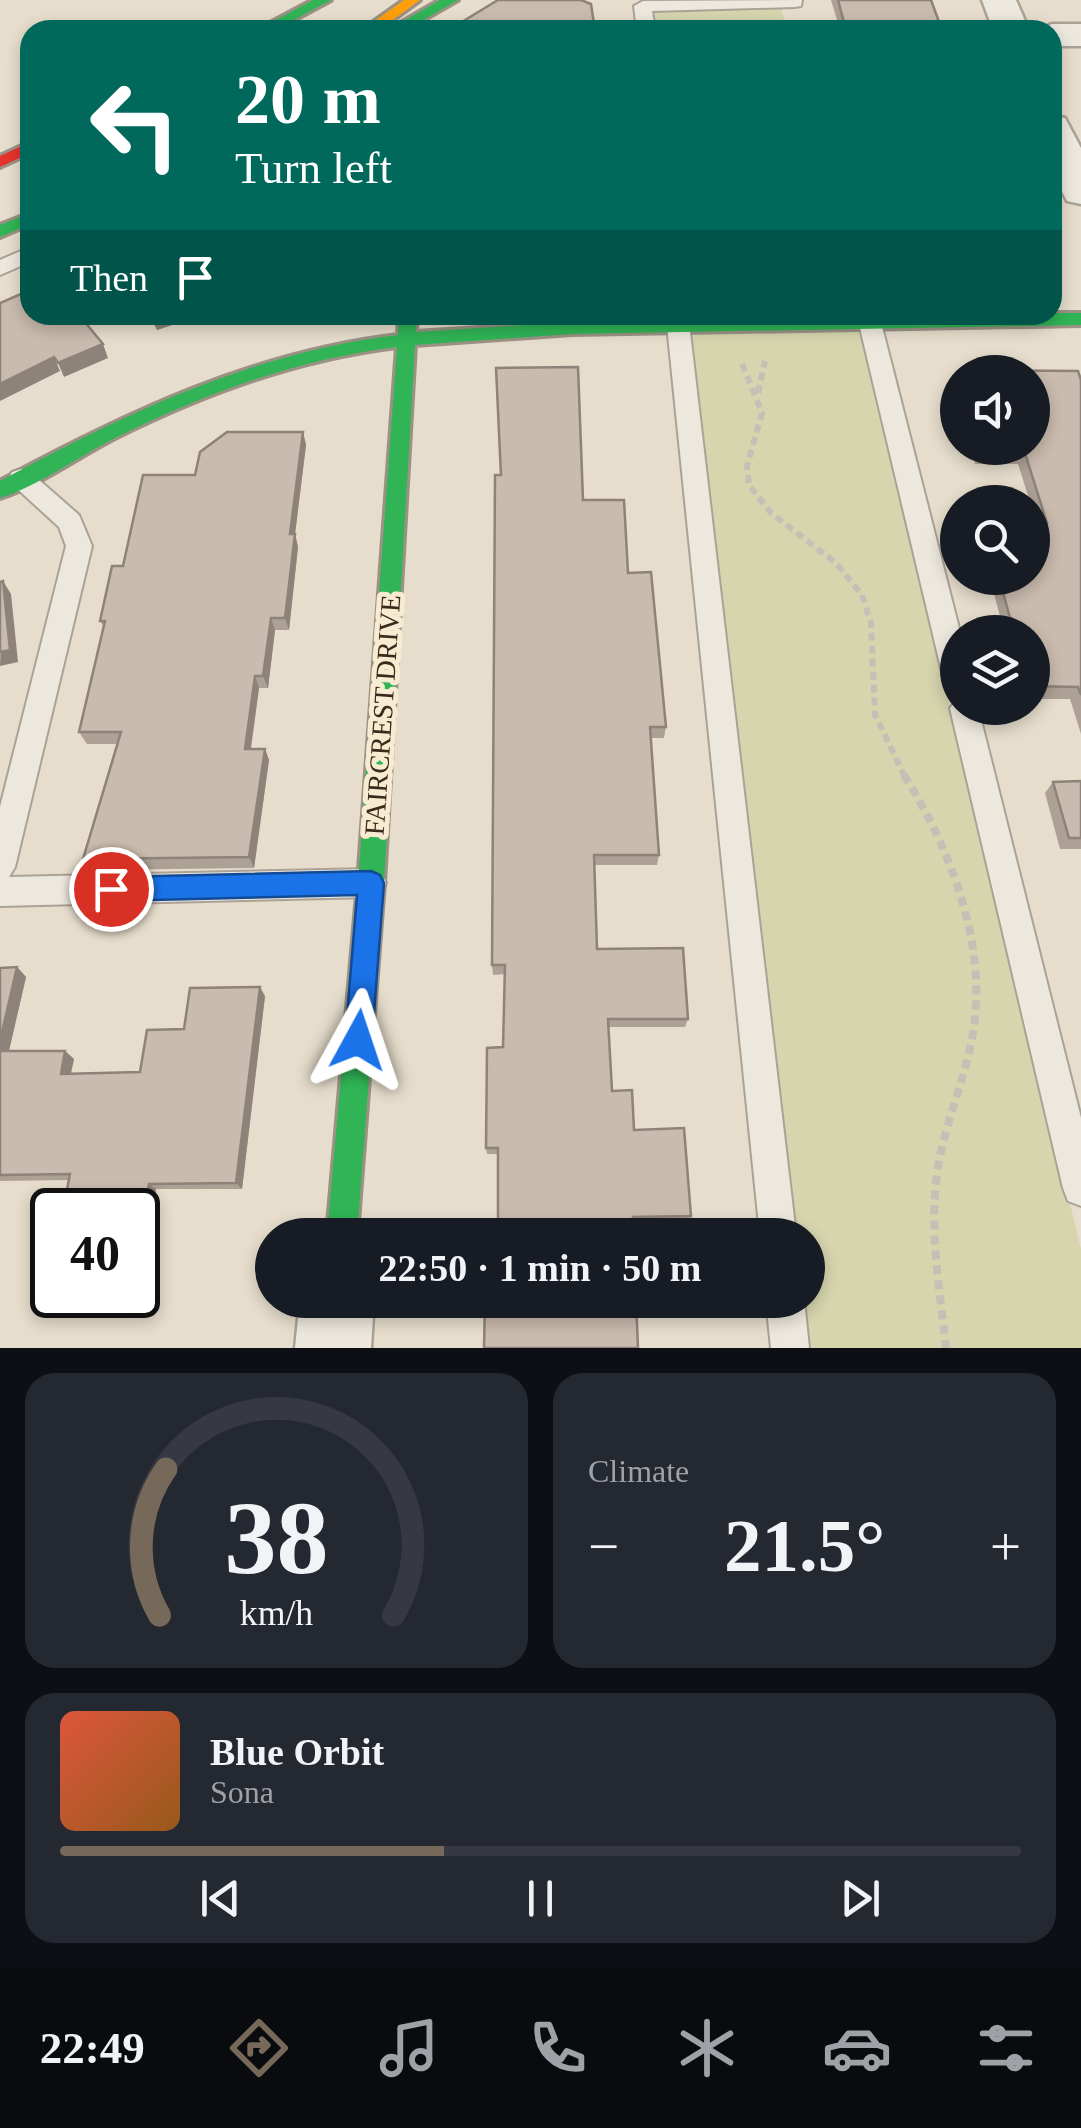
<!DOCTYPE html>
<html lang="en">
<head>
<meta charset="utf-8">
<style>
  body { margin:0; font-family:Georgia,serif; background:#242831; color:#f1f3f6; height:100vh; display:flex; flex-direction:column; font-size:38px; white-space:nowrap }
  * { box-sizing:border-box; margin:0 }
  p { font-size:32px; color:#9ea1a6 }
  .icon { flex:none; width:55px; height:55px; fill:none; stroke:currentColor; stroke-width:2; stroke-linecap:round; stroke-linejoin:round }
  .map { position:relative; height:1348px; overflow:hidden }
  .details { display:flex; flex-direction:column; gap:25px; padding:25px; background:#0d0f14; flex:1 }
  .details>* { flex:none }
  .banner { position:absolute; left:20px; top:20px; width:1042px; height:305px; border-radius:30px; box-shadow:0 5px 15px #0003; background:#00695c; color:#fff; overflow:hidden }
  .controls { position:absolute; left:940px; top:355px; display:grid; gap:20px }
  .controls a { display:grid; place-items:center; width:110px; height:110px; border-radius:50%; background:#171b24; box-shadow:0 5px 15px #0003; font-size:50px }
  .speed { position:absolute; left:30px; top:1188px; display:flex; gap:20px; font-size:50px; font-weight:700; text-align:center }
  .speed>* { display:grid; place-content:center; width:130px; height:130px; border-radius:50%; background:#171b24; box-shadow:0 5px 15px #0003; line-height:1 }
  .speed .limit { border:5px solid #111; border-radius:15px; background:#fff; color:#111 }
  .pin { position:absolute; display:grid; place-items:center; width:85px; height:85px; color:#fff; margin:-42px; border:5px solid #fff; border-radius:50%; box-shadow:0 2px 10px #0007 }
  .me { position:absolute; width:110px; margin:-55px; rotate:5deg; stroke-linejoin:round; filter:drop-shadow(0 0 8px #0008) }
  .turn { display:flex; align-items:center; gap:35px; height:210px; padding:0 50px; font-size:45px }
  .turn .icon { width:130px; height:130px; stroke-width:2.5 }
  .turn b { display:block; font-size:70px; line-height:85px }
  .then { display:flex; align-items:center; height:95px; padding:0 50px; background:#0003; gap:20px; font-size:38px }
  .big { font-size:75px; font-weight:700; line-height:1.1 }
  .details .tile { flex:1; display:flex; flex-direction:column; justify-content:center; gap:15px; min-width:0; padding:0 35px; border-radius:30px; background:#242831 }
  .details .dial { align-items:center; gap:0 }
  .dial svg { height:260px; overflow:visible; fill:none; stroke:#363941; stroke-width:7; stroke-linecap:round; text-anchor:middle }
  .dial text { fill:#f1f3f6; stroke:none }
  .song { display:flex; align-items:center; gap:30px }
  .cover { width:120px; height:120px; border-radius:15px; background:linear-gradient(135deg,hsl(10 70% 55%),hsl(30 70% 35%)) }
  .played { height:10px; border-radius:5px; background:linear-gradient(90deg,#76695a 40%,#363941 40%) }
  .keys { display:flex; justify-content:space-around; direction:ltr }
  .heat { display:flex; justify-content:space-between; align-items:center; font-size:55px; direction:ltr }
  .details .tiles { flex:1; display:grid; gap:25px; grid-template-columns:1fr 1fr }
  .tile:last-child { grid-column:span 2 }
  .trip { position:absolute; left:255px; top:1218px; width:570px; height:100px; border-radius:50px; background:#171b24; box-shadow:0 5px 15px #0003; font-weight:700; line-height:100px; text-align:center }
  .tab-bar { display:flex; height:160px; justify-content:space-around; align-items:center; background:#090b0e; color:#9ea1a6 }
  .tab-bar .icon { width:70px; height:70px }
  .tab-bar .active { color:#76695a }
  .tab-bar b { font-size:45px; color:#f1f3f6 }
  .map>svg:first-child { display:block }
  .green { fill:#d7d5ae }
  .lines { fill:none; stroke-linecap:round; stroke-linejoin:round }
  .lane-casing { stroke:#aba296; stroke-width:4 }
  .street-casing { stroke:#aba296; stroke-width:5 }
  .fast-casing { stroke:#9b9285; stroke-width:6 }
  .slow-casing { stroke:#9b9285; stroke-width:6 }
  .jam-casing { stroke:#9b9285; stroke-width:6 }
  .path-far1 { stroke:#c6bfb5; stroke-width:6; stroke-dasharray:8 5; stroke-linecap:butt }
  .path { stroke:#c6bfb5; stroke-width:8; stroke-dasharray:9 6; stroke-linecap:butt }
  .lane { fill:#ede8de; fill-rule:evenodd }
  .street { fill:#ede8de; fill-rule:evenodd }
  .fast { fill:#30b455; fill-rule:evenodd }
  .slow { fill:#ff9f0a; fill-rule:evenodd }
  .jam { fill:#e5322d; fill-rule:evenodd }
  .wall { fill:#ada195 }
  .shaded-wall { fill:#8d8379 }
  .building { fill:#c9bbad; stroke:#8d8379; stroke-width:2.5 }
  .route { fill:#1a73e8; stroke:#114b97; stroke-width:2.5 }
  .labels { text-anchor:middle; stroke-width:10; stroke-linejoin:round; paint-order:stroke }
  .street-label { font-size:28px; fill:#3a2a1d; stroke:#f7ebd1 }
</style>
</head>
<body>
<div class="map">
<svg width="1081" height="1348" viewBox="0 0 1081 1348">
  <rect width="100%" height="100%" fill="#e6ddcc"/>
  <g class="green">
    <path d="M642,0H779L787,30H645Z"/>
    <path d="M675,315H855L1081,1249V1348H782L777,1300H808V1235H771Z"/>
  </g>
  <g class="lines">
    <g class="lane-casing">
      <g id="lane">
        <path d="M802,0L801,6L795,7L652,11L655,30H637L634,6L643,1Z"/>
        <path d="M30,247V262L0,275V260Z"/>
        <path d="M666,315H688L796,1235H760Z"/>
        <path d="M857,315H879L960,632L958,692L948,689L944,681Z"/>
        <path d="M21,469L30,472L79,515L92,546L15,867L9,877L371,869L382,873L386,883L382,893L371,897L0,906V807L66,546L59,527L12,484L9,478L12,472Z"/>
        <path d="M958,698V708H978L1081,1118V1206L1068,1201L1063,1188L950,708Z"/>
        <path d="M766,1300H804L809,1348H771Z"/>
      </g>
    </g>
    <g class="street-casing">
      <g id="street">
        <path d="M982,0H1016L1029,30H993Z"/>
        <path d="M1052,24H1081V46H1052V30H1038Z"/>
        <path d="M1052,115L1065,118L1081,148V204L1067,201L1052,172Z"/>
        <path d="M300,1300H374L371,1348H295Z"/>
      </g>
    </g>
    <g class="fast-casing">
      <g id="fast">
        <path d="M313,0H331L275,30H257Z"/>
        <path d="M440,0H458L406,30H388Z"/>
        <path d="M30,213V224L0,237V225Z"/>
        <path d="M1052,313H1081V325L572,334L415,345L384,883L357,1235H327L358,883L397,347C298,359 206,393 117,437C79,456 40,485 0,498V481C126,413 254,352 398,335L399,315H417L416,332L572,322Z"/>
      </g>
    </g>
    <g class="slow-casing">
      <path id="slow" d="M404,0H420L379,30H362Z"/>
    </g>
    <g class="jam-casing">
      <path id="jam" d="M30,142V153L0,167V156Z"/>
    </g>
    <g class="path-far1">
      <path d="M742,364L762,413L747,466L749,485L771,513L836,563L862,595L871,623L875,715L905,777"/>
      <path d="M758,393L765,361"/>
    </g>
    <path class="path" d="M904,775C949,846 986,940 974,1026C967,1077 944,1123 937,1174C929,1231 940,1291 946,1348"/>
    <use href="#lane" class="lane"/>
    <use href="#street" class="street"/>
    <use href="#fast" class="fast"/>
    <use href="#slow" class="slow"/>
    <use href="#jam" class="jam"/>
  </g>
  <g class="wall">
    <path d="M831,0H931L942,30H840Z"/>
    <path d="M148,315H202L157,330Z"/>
    <path d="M961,370L1078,371L1081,380V734L1070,699H1032V632H1004L990,578H1032V523H1036L1032,511V502H1030L1018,464H975L971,448H1032V372H960Z"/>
    <path d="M303,432L306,445L295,534L298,547L289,630H275L268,688H259L251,749H265L269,760L254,868L91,870L83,859L118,744H87L79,732L104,627L100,621L123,566L195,475Z"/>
    <path d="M501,475L583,500L628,573L666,727L664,738H651L659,855L657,865H595L597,949L688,1019L685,1027H608L612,1091L634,1130L691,1216L688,1221L633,1222L498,1154H487L486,1148L503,1047L505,974L493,975L492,965Z"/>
    <path d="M1081,781V849H1060L1045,793L1053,782Z"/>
    <path d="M17,967L26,977L9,1051H65L74,1059L71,1074L140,1072L184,1029L265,996L242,1189H156L152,1217H138V1210L69,1180L0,1181V968Z"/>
  </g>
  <g class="shaded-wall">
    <path d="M156,315H202L157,330L153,316Z"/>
    <path d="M103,344L108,358L64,377L58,363Z"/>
    <path d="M54,357L60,371L0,401V384Z"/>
    <path d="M303,432L306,445L295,534L298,547L289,630L285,618L290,534Z"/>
    <path d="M3,581L11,594L18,662L0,666Z"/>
    <path d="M271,618L275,630L268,688L263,676Z"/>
    <path d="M255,676L259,688L249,760L245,749Z"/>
    <path d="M265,749L269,760L254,868L249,857Z"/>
    <path d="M17,967L26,977L7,1059L0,1053V1041Z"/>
    <path d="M260,987L265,996L242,1189L236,1183Z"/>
    <path d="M65,1051L74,1059L69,1081L61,1074Z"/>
    <path d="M149,1184L156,1189L152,1217L144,1212Z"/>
  </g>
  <g class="building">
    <path d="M498,0H581L591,4L595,30H457L452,28Z"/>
    <path d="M838,0H931L942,30H846Z"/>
    <path d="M30,290V315H79L103,344L58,363L54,357L0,384V303Z"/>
    <path d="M578,367L583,500H624L628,573L651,572L666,727H650L659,855H594L597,949L683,948L688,1019H608L612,1091L632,1090L634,1130L684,1128L691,1216L633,1217V1235H498V1148H486L487,1048L503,1047L505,965H492L495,475H501L496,368Z"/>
    <path d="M961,370L1078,371L1081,380V695L1078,687L1032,686V632H1014L999,578H1032V523H1047L1024,450H981V448H1032V372H962Z"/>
    <path d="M227,432H303L290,534H295L285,618H271L263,676H255L245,749H265L249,857L83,859L121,732H79L105,621H100L112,566H123L143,475H195L200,452Z"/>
    <path d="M3,581L10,650L0,652V582Z"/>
    <path d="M1081,781V838H1069L1053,782Z"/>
    <path d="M17,967L0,1041V968Z"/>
    <path d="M260,987L236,1183L149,1184L144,1212H138V1210H63L70,1174L0,1175V1051H65L61,1074L140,1072L147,1030L184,1029L190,988Z"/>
    <path d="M485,1300H636L638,1348H484Z"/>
  </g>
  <path class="route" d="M371,871L380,875L384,883L372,1040L368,1049L358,1053L349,1049L345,1040L357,895L111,901L102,898L99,889L102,881L111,877Z"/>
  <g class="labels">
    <g class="street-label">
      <text transform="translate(382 715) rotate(-86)" y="10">FAIRCREST DRIVE</text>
    </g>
  </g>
</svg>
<div class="controls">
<a><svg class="icon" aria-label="sound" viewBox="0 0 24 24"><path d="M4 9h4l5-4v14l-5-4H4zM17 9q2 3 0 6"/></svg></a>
<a><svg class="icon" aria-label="search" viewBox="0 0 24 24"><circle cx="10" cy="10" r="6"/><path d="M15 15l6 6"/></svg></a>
<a><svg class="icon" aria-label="layers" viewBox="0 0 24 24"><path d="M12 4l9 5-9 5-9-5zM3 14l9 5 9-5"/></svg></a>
</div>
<div class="speed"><div class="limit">40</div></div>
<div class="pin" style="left:111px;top:889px;background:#d93025"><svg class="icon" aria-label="arrive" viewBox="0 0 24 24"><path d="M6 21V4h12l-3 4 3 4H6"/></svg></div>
<svg class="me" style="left:358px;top:1040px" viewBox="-20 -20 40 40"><path d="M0-17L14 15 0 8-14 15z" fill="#1a73e8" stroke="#fff" stroke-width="4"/></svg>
<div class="trip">22:50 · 1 min · 50 m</div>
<div class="banner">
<div class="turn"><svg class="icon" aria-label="left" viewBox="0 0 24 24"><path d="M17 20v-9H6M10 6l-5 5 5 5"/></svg><div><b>20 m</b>Turn left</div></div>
<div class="then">Then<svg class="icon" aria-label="arrive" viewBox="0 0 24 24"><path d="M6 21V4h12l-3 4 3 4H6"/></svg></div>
</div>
</div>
<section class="details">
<div class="tiles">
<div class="tile dial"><svg viewBox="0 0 100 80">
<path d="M14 69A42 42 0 1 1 86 69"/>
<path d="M14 69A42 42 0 0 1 16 24" stroke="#76695a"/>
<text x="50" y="56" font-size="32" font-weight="700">38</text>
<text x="50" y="72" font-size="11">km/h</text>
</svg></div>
<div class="tile"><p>Climate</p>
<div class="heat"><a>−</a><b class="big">21.5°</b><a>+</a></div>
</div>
<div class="tile">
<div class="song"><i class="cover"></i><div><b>Blue Orbit</b><p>Sona</p></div></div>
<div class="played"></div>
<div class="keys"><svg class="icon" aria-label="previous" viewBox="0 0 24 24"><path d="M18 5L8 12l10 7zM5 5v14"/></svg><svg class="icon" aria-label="pause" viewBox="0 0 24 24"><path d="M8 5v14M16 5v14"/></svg><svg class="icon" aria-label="next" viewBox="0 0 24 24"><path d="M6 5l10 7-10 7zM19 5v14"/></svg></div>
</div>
</div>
</section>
<nav class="tab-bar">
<b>22:49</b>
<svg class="icon active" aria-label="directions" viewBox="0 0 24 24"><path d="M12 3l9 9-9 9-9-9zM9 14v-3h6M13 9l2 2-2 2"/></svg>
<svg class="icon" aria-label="music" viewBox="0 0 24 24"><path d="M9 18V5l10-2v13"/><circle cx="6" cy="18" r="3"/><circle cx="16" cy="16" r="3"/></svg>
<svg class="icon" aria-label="phone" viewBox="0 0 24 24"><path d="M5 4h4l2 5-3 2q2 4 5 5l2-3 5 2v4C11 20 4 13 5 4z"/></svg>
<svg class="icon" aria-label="climate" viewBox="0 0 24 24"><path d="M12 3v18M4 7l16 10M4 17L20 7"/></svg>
<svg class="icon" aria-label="car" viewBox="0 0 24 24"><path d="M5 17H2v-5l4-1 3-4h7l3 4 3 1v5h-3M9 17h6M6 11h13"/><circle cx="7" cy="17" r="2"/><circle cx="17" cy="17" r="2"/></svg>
<svg class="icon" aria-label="filters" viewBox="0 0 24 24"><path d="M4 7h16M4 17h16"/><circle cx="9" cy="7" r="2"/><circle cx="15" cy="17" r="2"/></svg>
</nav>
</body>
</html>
